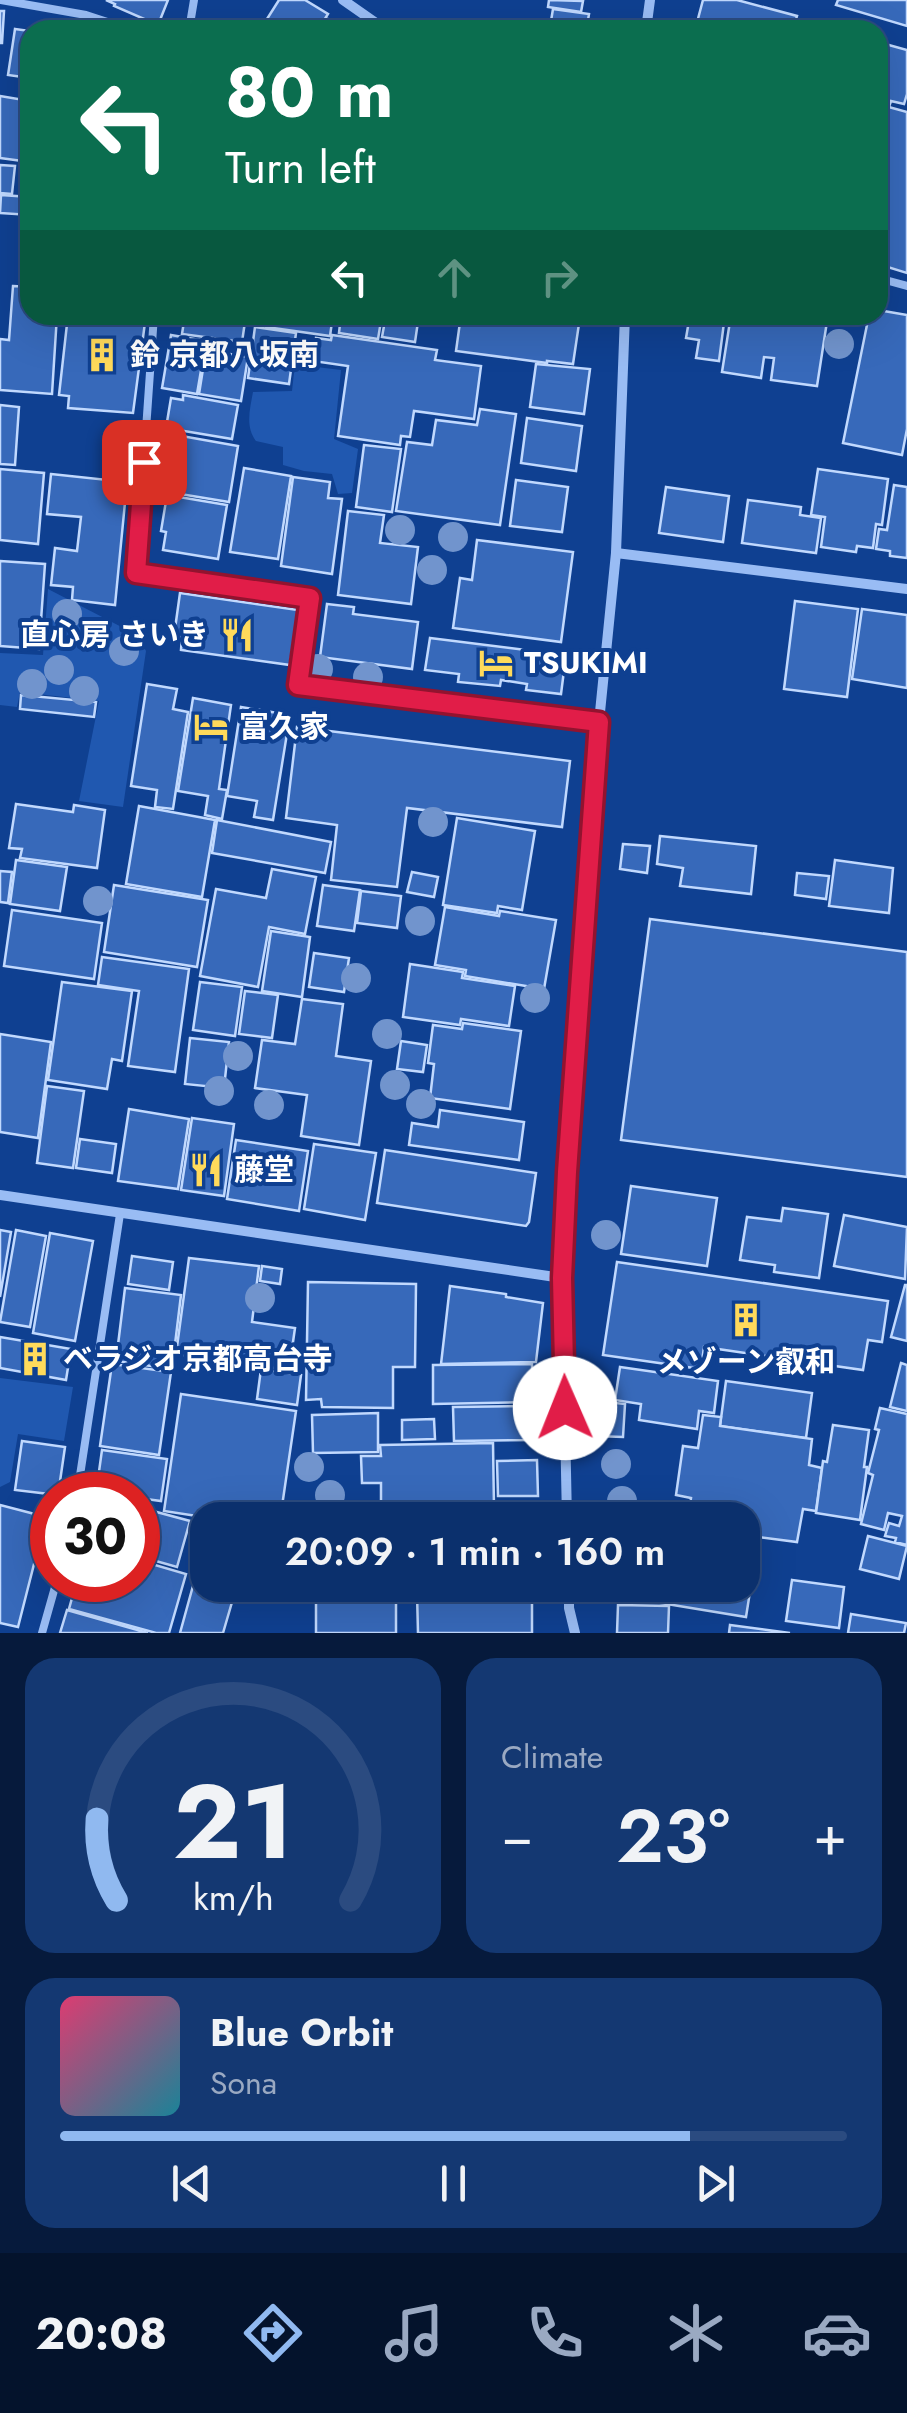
<!DOCTYPE html>
<html lang="en">
<head>
<meta charset="utf-8">
<style>
  body { margin:0; font-family:Jost,"Noto Sans JP",sans-serif; background:#143872; color:#f1f3f6; height:100vh; display:flex; flex-direction:column; font-size:38px; white-space:nowrap }
  * { box-sizing:border-box; margin:0 }
  p { font-size:32px; color:#9aa9c2 }
  .icon { flex:none; width:55px; height:55px; fill:none; stroke:currentColor; stroke-width:2; stroke-linecap:round; stroke-linejoin:round }
  .map { position:relative; height:1633px; overflow:hidden }
  .panel { display:flex; flex-direction:column; gap:25px; padding:25px; background:#061a3c; flex:1 }
  .panel>* { flex:none }
  .guide { position:absolute; left:20px; top:20px; width:868px; height:305px; border-radius:30px; box-shadow:0 10px 40px #0002,0 0 0 2px #2b4b80; background:#0b6e4f; color:#fff; overflow:hidden }
  .speed { position:absolute; left:30px; top:1472px; display:flex; gap:20px; font-size:50px; font-weight:700; text-align:center }
  .speed>* { display:grid; place-content:center; width:130px; height:130px; border-radius:50%; background:#0b306d; box-shadow:0 10px 40px #0002,0 0 0 2px #2b4b80; line-height:1 }
  .speed .limit { border:15px solid #d22; background:#fff; color:#111 }
  .pin { position:absolute; display:grid; place-items:center; width:85px; height:85px; color:#fff; margin:-42px; border-radius:20px; box-shadow:0 5px 15px #0006 }
  .me { position:absolute; width:110px; margin:-55px; rotate:359deg; stroke-linejoin:round; filter:drop-shadow(0 0 8px #0008) }
  .turn { display:flex; align-items:center; gap:35px; height:210px; padding:0 40px; font-size:45px }
  .turn .icon { width:130px; height:130px; stroke-width:2.5 }
  .turn b { display:block; font-size:70px; line-height:85px }
  .lanes { display:flex; align-items:center; height:95px; padding:0 40px; background:#0003; justify-content:center; gap:50px; direction:ltr }
  .lanes .off { opacity:.35 }
  .big { font-size:75px; font-weight:600; line-height:1.1 }
  .panel .tile { flex:1; display:flex; flex-direction:column; justify-content:center; gap:15px; min-width:0; padding:0 35px; border-radius:30px; background:#143872 }
  .panel .dial { align-items:center; gap:0 }
  .dial svg { height:260px; overflow:visible; fill:none; stroke:#2b4b80; stroke-width:7; stroke-linecap:round; text-anchor:middle }
  .dial text { fill:#f1f3f6; stroke:none }
  .song { display:flex; align-items:center; gap:30px }
  .cover { width:120px; height:120px; border-radius:15px; background:linear-gradient(135deg,hsl(340 70% 55%),hsl(190 70% 35%)) }
  .played { height:10px; border-radius:5px; background:linear-gradient(90deg,#90b9f0 80%,#2b4b80 80%) }
  .keys { display:flex; justify-content:space-around; direction:ltr }
  .heat { display:flex; justify-content:space-between; align-items:center; font-size:55px; direction:ltr }
  .panel .tiles { flex:1; display:grid; gap:25px; grid-template-columns:1fr 1fr }
  .tile:last-child { grid-column:span 2 }
  .trip { position:absolute; left:190px; top:1502px; width:570px; height:100px; border-radius:30px; background:#0b306d; box-shadow:0 10px 40px #0002,0 0 0 2px #2b4b80; font-weight:600; line-height:100px; text-align:center }
  .tabs { display:flex; height:160px; justify-content:space-around; align-items:center; background:#04132c; color:#9aa9c2 }
  .tabs .icon { width:70px; height:70px }
  .tabs .selected { color:#90b9f0 }
  .tabs b { font-size:45px; color:#f1f3f6 }
  .map>svg:first-child { display:block }
  .green { fill:#2058b0 }
  .building { fill:#3769ba; stroke:#c1d9fe; stroke-width:2.5 }
  .lines { fill:none; stroke-linecap:round; stroke-linejoin:round }
  .service { stroke:#99bcf4; stroke-width:8 }
  .minor { stroke:#99bcf4; stroke-width:10 }
  .tree { fill:#7194cd }
  .route-casing { stroke:#92132f; stroke-width:25 }
  .route { stroke:#e11d48; stroke-width:18 }
  .labels { text-anchor:middle; stroke-width:8; stroke-linejoin:round; paint-order:stroke }
  .poi-label { font-size:30px; font-weight:bold; fill:#fff; stroke:#0f4091; text-anchor:start }
</style>
</head>
<body>
<div class="map">
<svg width="907" height="1633" viewBox="0 0 907 1633">
  <rect width="100%" height="100%" fill="#0f4091"/>
  <g class="green">
    <path d="M300,365L341,370L334,439L358,449L352,493L338,494L332,474L304,471L283,465V447L256,441C245,427 250,409 253,392L292,391L294,373Z"/>
    <path d="M48,589L137,635L146,651L123,807L79,801L99,701L20,692L17,707L0,705V653L43,655Z"/>
    <path d="M0,1378L73,1387L64,1441L18,1434L10,1482L0,1487Z"/>
  </g>
  <g class="building">
    <path d="M106,0H168L158,25L114,6L115,4Z"/>
    <path d="M279,0H305L328,14L318,30H260Z"/>
    <path d="M549,0L583,1L581,12L548,7Z"/>
    <path d="M703,0H737L797,16L793,30H695Z"/>
    <path d="M838,0H907V26L836,5Z"/>
    <path d="M553,9L589,14L587,26L551,21Z"/>
    <path d="M0,11H4L2,43H0Z"/>
    <path d="M328,19L345,30H321Z"/>
    <path d="M15,29L30,31V78L8,75Z"/>
    <path d="M878,42L907,50V94L904,104L891,101L889,107L878,104Z"/>
    <path d="M0,96L30,101V162L0,158Z"/>
    <path d="M878,104L907,112V273L878,264Z"/>
    <path d="M0,165L15,166L12,194L0,193Z"/>
    <path d="M1,195L30,197V215L0,213Z"/>
    <path d="M13,286L30,287V315H57L52,394L0,390V339L9,340Z"/>
    <path d="M878,310L907,315V429L902,455L843,443L869,315H878Z"/>
    <path d="M68,315H146L133,413L68,408L69,396L59,395Z"/>
    <path d="M185,315H246L242,342L182,334Z"/>
    <path d="M268,315H333L330,336L266,327Z"/>
    <path d="M341,315H382L378,339L339,333Z"/>
    <path d="M386,315H419L415,342L382,337Z"/>
    <path d="M461,315L580,317L573,364L547,361V363L456,351Z"/>
    <path d="M690,315H725L719,361L696,358L699,340L686,338Z"/>
    <path d="M731,315H828L817,386L771,380L774,358L764,357L761,378L722,372Z"/>
    <path d="M255,327L296,333L289,384L248,378Z"/>
    <path d="M171,335L206,341L197,394L162,388Z"/>
    <path d="M332,335L437,350L435,360L481,366L474,419L414,411L410,437L401,436L400,445L338,436L348,366L313,361L316,338L331,340Z"/>
    <path d="M206,350L248,357L241,401L199,394Z"/>
    <path d="M536,364L590,369L584,414L530,407Z"/>
    <path d="M183,395L238,405L232,439L166,428L171,398L183,400Z"/>
    <path d="M0,405L19,407L15,465L0,464Z"/>
    <path d="M480,409L516,414L500,525L396,511L407,442L432,445L436,420L477,425Z"/>
    <path d="M527,418L582,426L576,471L521,463Z"/>
    <path d="M176,435L238,446L229,502L174,493L177,473L169,470Z"/>
    <path d="M364,445L401,449L392,512L356,507Z"/>
    <path d="M244,468L291,476L278,559L230,552Z"/>
    <path d="M0,469L44,473L38,544L0,540Z"/>
    <path d="M818,469L888,479L882,525L876,524L873,548L857,546L856,552L821,547L825,517L811,515Z"/>
    <path d="M51,474L127,482L115,605L72,600L73,587L51,585L55,548L77,551L81,517L47,514Z"/>
    <path d="M293,477L330,482L328,498L342,499L332,574L281,566Z"/>
    <path d="M516,480L568,487L562,532L510,526Z"/>
    <path d="M894,485L907,487V558L890,556V551L876,549L879,529L887,530Z"/>
    <path d="M666,487L729,496L723,542L659,533Z"/>
    <path d="M167,495L227,505L218,559L163,550L166,532L161,531Z"/>
    <path d="M748,500L801,507L800,515L821,518L816,553L742,543Z"/>
    <path d="M348,511L384,515L380,543L418,547L411,604L338,595Z"/>
    <path d="M477,540L573,552L561,642L453,628L460,578L472,580Z"/>
    <path d="M0,561L45,564L39,649L0,646Z"/>
    <path d="M180,593L298,610L290,665L181,650L182,637L174,636Z"/>
    <path d="M795,601L858,609L847,697L784,689Z"/>
    <path d="M327,604L354,607L353,614L418,622L412,669L320,657Z"/>
    <path d="M862,609L907,615V688L852,679Z"/>
    <path d="M430,638L566,655L561,694L526,690L527,684L501,680L500,686L458,682L459,674L425,670Z"/>
    <path d="M147,684L177,689L173,709L188,712L173,809L155,807L157,790L131,786Z"/>
    <path d="M21,695L96,702L94,717L20,709Z"/>
    <path d="M193,698L231,705L219,789L227,790L222,819L205,815L208,796L178,791Z"/>
    <path d="M241,707L290,715L273,820L254,817L257,801L227,796Z"/>
    <path d="M297,727L570,761L562,827L407,808L397,887L331,880L337,825L286,818Z"/>
    <path d="M16,804L73,812L74,805L105,810L97,868L20,858L22,849L9,848Z"/>
    <path d="M139,806L215,820L202,897L126,884Z"/>
    <path d="M457,818L535,831L522,910L498,906L497,913L443,905Z"/>
    <path d="M217,820L331,842L325,873L212,853Z"/>
    <path d="M660,836L756,846L751,894L680,886L683,868L657,864Z"/>
    <path d="M623,844L650,846L647,873L620,869Z"/>
    <path d="M16,860L67,867L60,911L10,904Z"/>
    <path d="M835,860L893,868L889,913L829,906Z"/>
    <path d="M272,869L316,877L305,934L269,927L258,987L200,976L216,889L266,898Z"/>
    <path d="M0,871L12,872L8,903L0,902Z"/>
    <path d="M412,872L438,877L434,897L407,892Z"/>
    <path d="M797,873L829,876L826,899L795,895Z"/>
    <path d="M114,885L208,900L197,967L104,952Z"/>
    <path d="M323,885L360,890L354,931L317,926Z"/>
    <path d="M361,891L401,896L397,928L357,923Z"/>
    <path d="M445,907L499,916L500,911L556,920L544,989L465,976L466,970L435,965Z"/>
    <path d="M12,910L102,923L94,979L4,966Z"/>
    <path d="M650,919L907,952V1177L621,1140Z"/>
    <path d="M271,931L310,937L302,997L262,991Z"/>
    <path d="M314,953L349,958L344,992L309,987Z"/>
    <path d="M102,957L189,969L175,1072L128,1066L139,991L98,985Z"/>
    <path d="M410,964L463,972L462,978L515,986L509,1026L461,1019L460,1025L403,1017Z"/>
    <path d="M62,982L132,991L122,1061L112,1059L107,1089L48,1080Z"/>
    <path d="M200,982L242,987L235,1036L193,1030Z"/>
    <path d="M245,991L278,995L272,1038L239,1034Z"/>
    <path d="M302,999L343,1004L336,1056L371,1061L359,1145L301,1136L307,1095L255,1088L262,1040L295,1044Z"/>
    <path d="M463,1023L521,1031L510,1109L430,1098L434,1064L428,1063L433,1025L462,1029Z"/>
    <path d="M0,1034L51,1042L38,1138L0,1132Z"/>
    <path d="M190,1038L229,1042L224,1088L185,1084Z"/>
    <path d="M401,1041L427,1045L423,1072L397,1069Z"/>
    <path d="M47,1086L84,1091L73,1168L37,1163Z"/>
    <path d="M129,1109L189,1119L178,1189L118,1181Z"/>
    <path d="M440,1110L524,1122L519,1160L409,1145L412,1123L438,1127Z"/>
    <path d="M192,1118L234,1124L224,1196L181,1190Z"/>
    <path d="M80,1139L116,1144L112,1173L76,1168Z"/>
    <path d="M236,1140L308,1151L299,1211L227,1199Z"/>
    <path d="M314,1144L376,1153L365,1220L304,1209Z"/>
    <path d="M385,1150L536,1173L529,1222L526,1226L377,1203Z"/>
    <path d="M631,1186L717,1198L707,1266L621,1254Z"/>
    <path d="M783,1208L828,1214L819,1278L774,1272L775,1265L740,1260L747,1217L781,1221Z"/>
    <path d="M844,1215L907,1227L905,1279L834,1266Z"/>
    <path d="M0,1230L11,1232L0,1297Z"/>
    <path d="M16,1230L46,1236L30,1327L0,1322Z"/>
    <path d="M50,1233L93,1241L75,1341L33,1333Z"/>
    <path d="M132,1256L173,1262L169,1290L128,1284Z"/>
    <path d="M189,1258L259,1266L252,1322L295,1328L289,1370L176,1354Z"/>
    <path d="M617,1262L888,1301L882,1342L868,1340L863,1370L704,1347L701,1369L603,1355Z"/>
    <path d="M262,1266L282,1269L280,1284L260,1281Z"/>
    <path d="M308,1282L416,1284L415,1367H393V1408L322,1407L321,1399L306,1400Z"/>
    <path d="M905,1285H907V1341L891,1337Z"/>
    <path d="M450,1286L506,1294V1297L543,1303L536,1362L441,1364Z"/>
    <path d="M125,1288L181,1295L172,1369L116,1361Z"/>
    <path d="M0,1337L71,1349L66,1380L0,1368Z"/>
    <path d="M901,1363L907,1365V1411L890,1407Z"/>
    <path d="M112,1364L171,1372L159,1455L100,1446Z"/>
    <path d="M532,1364L533,1402L433,1404V1365Z"/>
    <path d="M620,1367L718,1381L714,1413L699,1411L697,1429L639,1420L641,1404L615,1400Z"/>
    <path d="M261,1369L301,1375L297,1405L257,1399Z"/>
    <path d="M726,1381L812,1393L806,1438L720,1426Z"/>
    <path d="M181,1394L296,1411L280,1520H223L164,1511Z"/>
    <path d="M597,1401L625,1404L623,1437L595,1436Z"/>
    <path d="M537,1406L538,1440L454,1441L453,1407Z"/>
    <path d="M880,1408L907,1414V1545L895,1542L896,1538L885,1536L889,1523L899,1526L902,1516L888,1513L884,1530L861,1524L873,1475L868,1473L879,1430L875,1429Z"/>
    <path d="M378,1413V1452L313,1453L312,1415Z"/>
    <path d="M703,1415L721,1417L720,1426L812,1439L809,1465L822,1468L816,1511L803,1509L797,1542L742,1535V1520H688L691,1498L676,1495L683,1446L698,1448Z"/>
    <path d="M434,1419L435,1439L402,1440V1420Z"/>
    <path d="M833,1425L869,1430L864,1467H867L860,1520L816,1513L823,1461L827,1462Z"/>
    <path d="M22,1441L65,1447L58,1495L15,1490Z"/>
    <path d="M493,1443L494,1508L381,1511V1483H362L361,1456H381L380,1445Z"/>
    <path d="M102,1450L167,1459L161,1501L138,1498V1495L96,1493Z"/>
    <path d="M537,1460L538,1496H498L497,1461Z"/>
    <path d="M0,1505L46,1517L18,1627L0,1623Z"/>
    <path d="M138,1507L190,1521L177,1567L138,1556Z"/>
    <path d="M498,1507H540V1520H466V1512L498,1511Z"/>
    <rect x="292" y="1512" width="65" height="8"/>
    <rect x="360" y="1517" width="84" height="3"/>
    <path d="M203,1521L208,1522V1545L198,1542Z"/>
    <path d="M868,1536L907,1546L899,1579L860,1569Z"/>
    <path d="M742,1539L758,1541L746,1617L618,1596L620,1585H742Z"/>
    <path d="M204,1546L208,1547V1585H237L223,1633H180Z"/>
    <path d="M138,1560L186,1574L169,1633H156L69,1609L77,1580H138Z"/>
    <path d="M792,1580L844,1587L839,1628L786,1621Z"/>
    <path d="M292,1585H358V1588L292,1589Z"/>
    <path d="M466,1585H540V1589L466,1590Z"/>
    <path d="M396,1589V1633H316V1590Z"/>
    <path d="M417,1593H532V1633H418Z"/>
    <path d="M618,1605L669,1606L668,1633H617Z"/>
    <path d="M67,1610L148,1633H60Z"/>
    <path d="M851,1614L906,1623L904,1633H848Z"/>
    <path d="M730,1625L790,1633H729Z"/>
  </g>
  <g class="lines">
    <g class="service">
      <path d="M1,0L86,15L132,30"/>
      <path d="M189,30L194,0"/>
      <path d="M878,278L907,286"/>
      <path d="M154,315L136,573L310,598L298,685L599,722"/>
      <path d="M77,1495L120,1214"/>
      <path d="M42,1633L57,1580"/>
    </g>
    <g class="minor">
      <path d="M343,0L386,30"/>
      <path d="M646,30L650,0"/>
      <path d="M616,553L907,589"/>
      <path d="M0,1195L562,1278"/>
      <path d="M567,1520L562,1278L567,1172L599,722L616,553L625,315"/>
      <path d="M569,1585V1608L575,1633"/>
    </g>
  </g>
  <g class="tree">
    <circle cx="839" cy="344" r="15"/>
    <circle cx="400" cy="530" r="15"/>
    <circle cx="453" cy="537" r="15"/>
    <circle cx="432" cy="570" r="15"/>
    <circle cx="67" cy="614" r="15"/>
    <circle cx="124" cy="651" r="15"/>
    <circle cx="318" cy="669" r="15"/>
    <circle cx="59" cy="670" r="15"/>
    <circle cx="368" cy="677" r="15"/>
    <circle cx="32" cy="684" r="15"/>
    <circle cx="84" cy="691" r="15"/>
    <circle cx="433" cy="822" r="15"/>
    <circle cx="98" cy="901" r="15"/>
    <circle cx="420" cy="921" r="15"/>
    <circle cx="356" cy="978" r="15"/>
    <circle cx="535" cy="998" r="15"/>
    <circle cx="387" cy="1034" r="15"/>
    <circle cx="238" cy="1056" r="15"/>
    <circle cx="395" cy="1085" r="15"/>
    <circle cx="219" cy="1091" r="15"/>
    <circle cx="421" cy="1104" r="15"/>
    <circle cx="269" cy="1105" r="15"/>
    <circle cx="606" cy="1235" r="15"/>
    <circle cx="260" cy="1298" r="15"/>
    <circle cx="616" cy="1464" r="15"/>
    <circle cx="309" cy="1467" r="15"/>
    <circle cx="330" cy="1495" r="15"/>
    <circle cx="622" cy="1501" r="15"/>
  </g>
  <g class="lines">
    <g class="route-casing">
      <path id="route" d="M144,462L136,573L310,598L298,685L599,722L567,1172L562,1278L565,1408"/>
    </g>
    <use href="#route" class="route"/>
  </g>
  <defs>
    <g id="building-bare" transform="scale(2.7)"><path d="M-4-6H4V6H1V3H-1V6H-4ZM-2.5-4.3h1.7v1.8h-1.7ZM.8-4.3h1.7v1.8H.8ZM-2.5-1h1.7V.8h-1.7ZM.8-1h1.7V.8H.8Z" fill="#ffda5b" stroke="#0f4091" stroke-width="2.5" paint-order="stroke"/></g>
    <g id="restaurant-bare" transform="scale(2.7)"><path d="M-5-6h1v4h1v-4h1v4h1v-4h1v5L-1.5 .5V6h-2V.5L-5-1ZM5-6V6H3V1.5H1.5Q1.5-4 5-6Z" fill="#ffda5b" stroke="#0f4091" stroke-width="2.5" paint-order="stroke"/></g>
    <g id="hotel-bare" transform="scale(2.7)"><path d="M-6-4.5h1.5V1H6V5H4.5V3h-9V5H-6ZM-4 0a1.8 1.8 0 1 1 3.6 0ZM.5 0V-2.5h3Q6-2.5 6 0Z" fill="#ffda5b" stroke="#0f4091" stroke-width="2.5" paint-order="stroke"/></g>
  </defs>
  <g fill-rule="evenodd">
    <use href="#building-bare" x="102" y="355"/>
    <use href="#restaurant-bare" x="237" y="635"/>
    <use href="#hotel-bare" x="496" y="663"/>
    <use href="#hotel-bare" x="211" y="727"/>
    <use href="#restaurant-bare" x="206" y="1170"/>
    <use href="#building-bare" x="746" y="1320"/>
    <use href="#building-bare" x="35" y="1359"/>
  </g>
  <g class="labels">
    <g class="poi-label">
      <text x="130" y="365">鈴 京都八坂南</text>
      <text x="209" y="645" text-anchor="end">直心房 さいき</text>
      <text x="524" y="673">TSUKIMI</text>
      <text x="239" y="737">富久家</text>
      <text x="234" y="1180">藤堂</text>
      <text x="63" y="1369">ベラジオ京都高台寺</text>
      <text x="746" y="1372" text-anchor="middle">メゾーン叡和</text>
    </g>
  </g>
</svg>
<div class="speed"><div class="limit">30</div></div>
<div class="pin" style="left:144px;top:462px;background:#d93025"><svg class="icon" aria-label="arrive" viewBox="0 0 24 24"><path d="M6 21V4h12l-3 4 3 4H6"/></svg></div>
<svg class="me" style="left:565px;top:1408px" viewBox="-20 -20 40 40"><circle r="19" fill="#fff"/><path d="M0-13L10 11 0 6-10 11z" fill="#e11d48"/></svg>
<div class="trip">20:09 · 1 min · 160 m</div>
<div class="guide">
<div class="turn"><svg class="icon" aria-label="left" viewBox="0 0 24 24"><path d="M17 20v-9H6M10 6l-5 5 5 5"/></svg><div><b>80 m</b>Turn left</div></div>
<div class="lanes"><svg class="icon" aria-label="left" viewBox="0 0 24 24"><path d="M17 20v-9H6M10 6l-5 5 5 5"/></svg><svg class="icon off" aria-label="ahead" viewBox="0 0 24 24"><path d="M12 20V5M6 11l6-6 6 6"/></svg><svg class="icon off" aria-label="right" viewBox="0 0 24 24"><path d="M7 20v-9h11M14 6l5 5-5 5"/></svg></div>
</div>
</div>
<section class="panel">
<div class="tiles">
<div class="tile dial"><svg viewBox="0 0 100 80">
<path d="M14 69A42 42 0 1 1 86 69"/>
<path d="M14 69A42 42 0 0 1 8 44" stroke="#90b9f0"/>
<text x="50" y="56" font-size="32" font-weight="700">21</text>
<text x="50" y="72" font-size="11">km/h</text>
</svg></div>
<div class="tile"><p>Climate</p>
<div class="heat"><a>−</a><b class="big">23°</b><a>+</a></div>
</div>
<div class="tile">
<div class="song"><i class="cover"></i><div><b>Blue Orbit</b><p>Sona</p></div></div>
<div class="played"></div>
<div class="keys"><svg class="icon" aria-label="previous" viewBox="0 0 24 24"><path d="M18 5L8 12l10 7zM5 5v14"/></svg><svg class="icon" aria-label="pause" viewBox="0 0 24 24"><path d="M8 5v14M16 5v14"/></svg><svg class="icon" aria-label="next" viewBox="0 0 24 24"><path d="M6 5l10 7-10 7zM19 5v14"/></svg></div>
</div>
</div>
</section>
<nav class="tabs">
<b>20:08</b>
<svg class="icon selected" aria-label="directions" viewBox="0 0 24 24"><path d="M12 3l9 9-9 9-9-9zM9 14v-3h6M13 9l2 2-2 2"/></svg>
<svg class="icon" aria-label="music" viewBox="0 0 24 24"><path d="M9 18V5l10-2v13"/><circle cx="6" cy="18" r="3"/><circle cx="16" cy="16" r="3"/></svg>
<svg class="icon" aria-label="phone" viewBox="0 0 24 24"><path d="M5 4h4l2 5-3 2q2 4 5 5l2-3 5 2v4C11 20 4 13 5 4z"/></svg>
<svg class="icon" aria-label="climate" viewBox="0 0 24 24"><path d="M12 3v18M4 7l16 10M4 17L20 7"/></svg>
<svg class="icon" aria-label="car" viewBox="0 0 24 24"><path d="M5 17H2v-5l4-1 3-4h7l3 4 3 1v5h-3M9 17h6M6 11h13"/><circle cx="7" cy="17" r="2"/><circle cx="17" cy="17" r="2"/></svg>
</nav>
</body>
</html>
